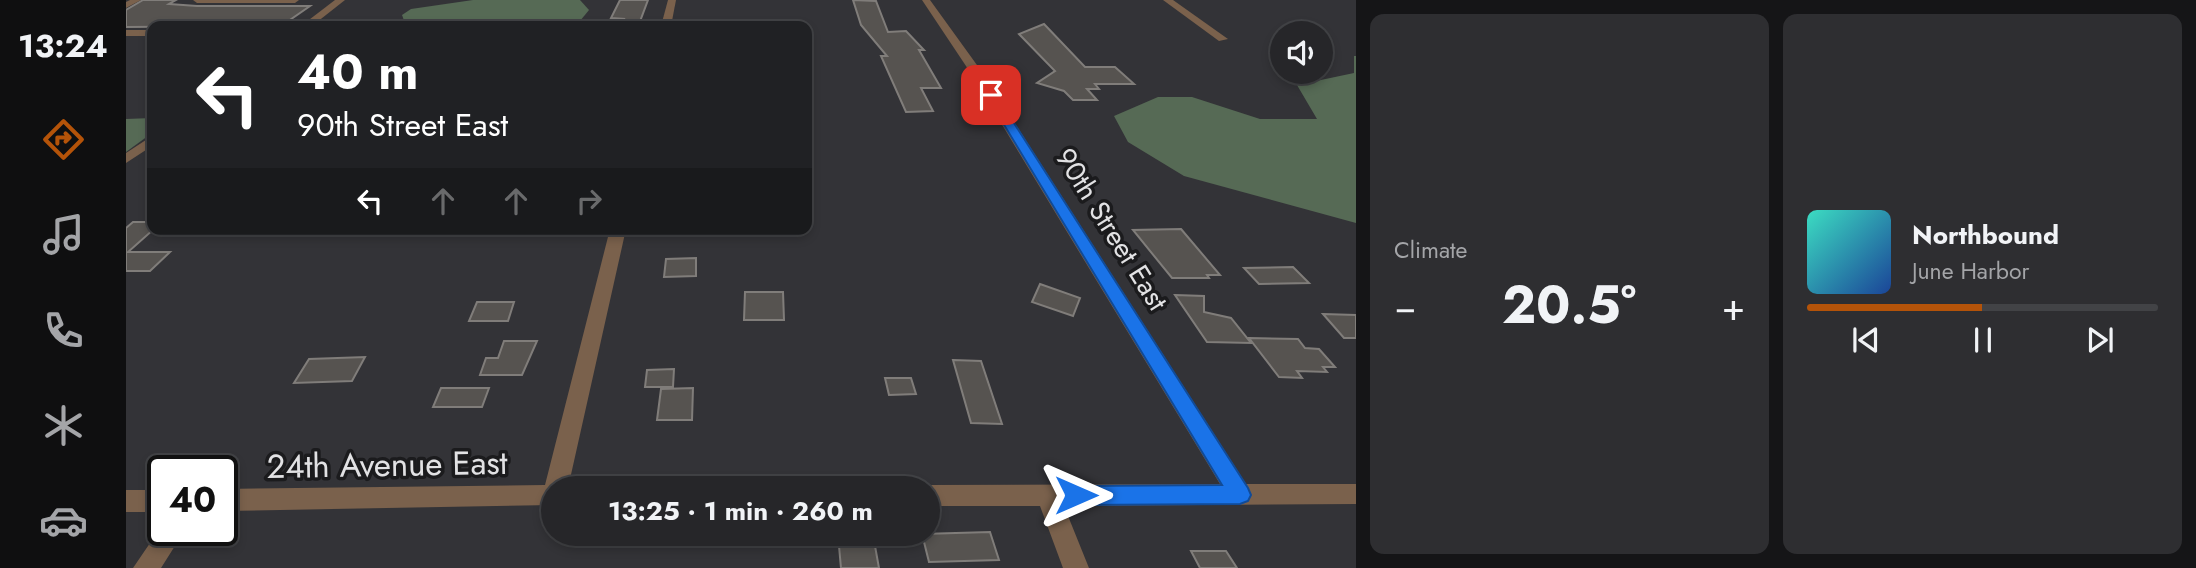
<!DOCTYPE html>
<html lang="en">
<head>
<meta charset="utf-8">
<style>
  body { margin:0; font-family:Jost,sans-serif; background:#2e2e31; color:#f1f3f6; height:100vh; display:flex; flex-direction:column; font-size:26px; white-space:nowrap }
  * { box-sizing:border-box; margin:0 }
  p { font-size:23px; color:#a4a5a8 }
  .icon { flex:none; width:38px; height:38px; fill:none; stroke:currentColor; stroke-width:2; stroke-linecap:round; stroke-linejoin:round }
  .map { position:relative; flex:1; overflow:hidden }
  .drawer { display:flex; flex-direction:column; gap:14px; padding:14px; background:#151517; width:840px }
  .drawer>* { flex:none }
  .hud { position:absolute; left:21px; top:21px; width:665px; height:214px; border-radius:14px; box-shadow:0 4px 10px #0003,0 0 0 2px #424346; background:#202124; color:#fff; overflow:hidden }
  .fabs { position:absolute; left:1144px; top:21px; display:grid; gap:14px }
  .fabs a { display:grid; place-items:center; width:63px; height:63px; border-radius:50%; background:#262629; box-shadow:0 4px 10px #0003,0 0 0 2px #424346; font-size:35px }
  .speed { position:absolute; left:21px; top:455px; display:flex; gap:14px; font-size:35px; font-weight:700; text-align:center }
  .speed>* { display:grid; place-content:center; width:91px; height:91px; border-radius:50%; background:#262629; box-shadow:0 4px 10px #0003,0 0 0 2px #424346; line-height:1 }
  .speed .limit { border:4px solid #111; border-radius:10px; background:#fff; color:#111 }
  .pin { position:absolute; display:grid; place-items:center; width:60px; height:60px; color:#fff; margin:-30px; border-radius:14px; box-shadow:0 4px 10px #0006 }
  .me { position:absolute; width:77px; margin:-38px; rotate:90deg; stroke-linejoin:round; filter:drop-shadow(0 0 5px #0008) }
  .turn { display:flex; align-items:center; gap:24px; height:147px; padding:0 35px; font-size:32px }
  .turn .icon { width:91px; height:91px; stroke-width:2.5 }
  .turn b { display:block; font-size:49px; line-height:60px }
  .lanes { display:flex; align-items:center; height:66px; padding:0 35px; background:#0003; justify-content:center; gap:35px; direction:ltr }
  .lanes .off { opacity:.35 }
  .big { font-size:52px; font-weight:700; line-height:1.1 }
  .drawer .tile { flex:1; display:flex; flex-direction:column; justify-content:center; gap:10px; min-width:0; padding:0 24px; border-radius:14px; background:#2e2e31 }
  .song { display:flex; align-items:center; gap:21px }
  .cover { width:84px; height:84px; border-radius:10px; background:linear-gradient(135deg,hsl(170 70% 55%),hsl(220 70% 35%)) }
  .played { height:7px; border-radius:4px; background:linear-gradient(90deg,#b45309 50%,#424346 50%) }
  .keys { display:flex; justify-content:space-around; direction:ltr }
  .heat { display:flex; justify-content:space-between; align-items:center; font-size:38px; direction:ltr }
  .drawer .tiles { flex:1; display:grid; gap:14px; grid-template-columns:repeat(2,1fr) }
  .trip { position:absolute; left:415px; top:476px; width:399px; height:70px; border-radius:35px; background:#262629; box-shadow:0 4px 10px #0003,0 0 0 2px #424346; font-weight:700; line-height:70px; text-align:center }
  main { display:flex; flex:1; min-height:0 }
  .dock { display:flex; flex-direction:column; width:126px; justify-content:space-around; align-items:center; background:#0f0f10; color:#a4a5a8 }
  .dock .icon { width:49px; height:49px }
  .dock .on { color:#b45309 }
  .dock b { font-size:32px; color:#f1f3f6 }
  .map>svg:first-child { display:block }
  .forest { fill:#566a55 }
  .building { fill:#565350; stroke:#807d7a; stroke-width:2 }
  .lines { fill:none; stroke-linecap:round; stroke-linejoin:round }
  .minor { fill:#7a614c; fill-rule:evenodd }
  .route { fill:#1a73e8; stroke:#114b97; stroke-width:2 }
  .labels { text-anchor:middle; stroke-width:7; stroke-linejoin:round; paint-order:stroke }
  .street-label { font-size:28px; fill:#e2e2e4; stroke:#1b1b1d }
  .near-street-label { font-size:33px; fill:#e2e2e4; stroke:#1b1b1d }
</style>
</head>
<body>
<main>
<nav class="dock">
<b>13:24</b>
<svg class="icon on" aria-label="directions" viewBox="0 0 24 24"><path d="M12 3l9 9-9 9-9-9zM9 14v-3h6M13 9l2 2-2 2"/></svg>
<svg class="icon" aria-label="music" viewBox="0 0 24 24"><path d="M9 18V5l10-2v13"/><circle cx="6" cy="18" r="3"/><circle cx="16" cy="16" r="3"/></svg>
<svg class="icon" aria-label="phone" viewBox="0 0 24 24"><path d="M5 4h4l2 5-3 2q2 4 5 5l2-3 5 2v4C11 20 4 13 5 4z"/></svg>
<svg class="icon" aria-label="climate" viewBox="0 0 24 24"><path d="M12 3v18M4 7l16 10M4 17L20 7"/></svg>
<svg class="icon" aria-label="car" viewBox="0 0 24 24"><path d="M5 17H2v-5l4-1 3-4h7l3 4 3 1v5h-3M9 17h6M6 11h13"/><circle cx="7" cy="17" r="2"/><circle cx="17" cy="17" r="2"/></svg>
</nav>
<div class="map">
<svg width="1230" height="568" viewBox="0 0 1230 568">
  <rect width="100%" height="100%" fill="#333337"/>
  <g class="forest">
    <path d="M347,0H454L463,10L454,21L444,26H280L276,15L285,9Z"/>
    <path d="M1228,56H1230V223L1058,176L1002,142L988,116L1032,97H1066L1134,119H1191L1171,85L1228,73Z"/>
    <path d="M26,118V133L0,152V119Z"/>
  </g>
  <g class="building">
    <path d="M17,0H50L43,4L71,6H184L158,24L139,26L0,27V10Z"/>
    <path d="M494,0H522L513,24H496L498,19L485,18Z"/>
    <path d="M727,0L750,1L762,32L780,31L798,50H793L815,88H795L807,111L780,112L755,56H761L735,25Z"/>
    <path d="M918,24L959,67H989L1008,84H969L973,89H961L971,100H947L938,91L911,83L929,71L893,34Z"/>
    <path d="M7,222H26L28,229L2,252H44L24,271H0V228Z"/>
    <path d="M1055,229L1094,275H1081L1083,278H1046L1007,230Z"/>
    <path d="M570,258V276L538,277L540,259Z"/>
    <path d="M1167,267L1183,283L1133,284L1118,268Z"/>
    <path d="M914,284L954,298L947,316L906,302Z"/>
    <path d="M619,292H657L658,320H618Z"/>
    <path d="M1049,295L1078,296V312L1105,318L1125,343L1081,342Z"/>
    <path d="M351,302H388L382,321H343Z"/>
    <path d="M1197,314L1230,315V338H1218Z"/>
    <path d="M1123,338L1172,339L1179,348L1193,349L1209,367H1197L1201,372L1171,371L1176,378L1153,377Z"/>
    <path d="M378,341H411L396,375H354L360,358H372Z"/>
    <path d="M239,357L226,381L168,383L183,359Z"/>
    <path d="M827,360L855,361L876,424L845,423Z"/>
    <path d="M548,369L547,387H519L521,370Z"/>
    <path d="M759,378H785L790,394L763,395Z"/>
    <path d="M315,388H363L356,407H307Z"/>
    <path d="M567,388L566,420H531L535,389Z"/>
    <path d="M864,532L873,560L803,562L796,534Z"/>
    <path d="M713,546H749L753,568H715Z"/>
    <path d="M1065,551H1100L1111,568H1074Z"/>
  </g>
  <g class="lines">
    <g class="minor">
      <path d="M4,0H15L0,8V2Z"/>
      <path d="M67,0H173L169,3H71Z"/>
      <path d="M209,0H219L186,26H175Z"/>
      <path d="M542,0H550L545,26H535Z"/>
      <path d="M796,0H804L856,72L1120,484H1230V504L938,506L963,568H937L914,506H802V488H794L802,485L1094,484L844,72Z"/>
      <path d="M1037,0H1047L1102,39L1093,41Z"/>
      <rect x="0" y="30" width="26" height="6"/>
      <path d="M26,136V146L0,163V153Z"/>
      <path d="M484,229H500L442,488H427V505L96,511V489L419,485Z"/>
      <rect x="0" y="490" width="37" height="22"/>
      <path d="M37,524V530H59L35,568H7Z"/>
    </g>
  </g>
  <path class="route" d="M865,92L870,95L1122,488L1125,495L1122,501L1114,504L950,505L942,502L939,495L942,489L950,486L1096,485L860,95Z"/>
  <g class="labels">
    <g class="street-label">
      <text transform="translate(986 229) rotate(58)" y="10">90th Street East</text>
    </g>
    <g class="near-street-label">
      <text transform="translate(261 464) rotate(-1)" y="12">24th Avenue East</text>
    </g>
  </g>
</svg>
<div class="fabs">
<a><svg class="icon" aria-label="sound" viewBox="0 0 24 24"><path d="M4 9h4l5-4v14l-5-4H4zM17 9q2 3 0 6"/></svg></a>
</div>
<div class="speed"><div class="limit">40</div></div>
<div class="pin" style="left:865px;top:95px;background:#d93025"><svg class="icon" aria-label="arrive" viewBox="0 0 24 24"><path d="M6 21V4h12l-3 4 3 4H6"/></svg></div>
<svg class="me" style="left:950px;top:495px" viewBox="-20 -20 40 40"><path d="M0-17L14 15 0 8-14 15z" fill="#1a73e8" stroke="#fff" stroke-width="4"/></svg>
<div class="trip">13:25 · 1 min · 260 m</div>
<div class="hud">
<div class="turn"><svg class="icon" aria-label="left" viewBox="0 0 24 24"><path d="M17 20v-9H6M10 6l-5 5 5 5"/></svg><div><b>40 m</b>90th Street East</div></div>
<div class="lanes"><svg class="icon" aria-label="left" viewBox="0 0 24 24"><path d="M17 20v-9H6M10 6l-5 5 5 5"/></svg><svg class="icon off" aria-label="ahead" viewBox="0 0 24 24"><path d="M12 20V5M6 11l6-6 6 6"/></svg><svg class="icon off" aria-label="ahead" viewBox="0 0 24 24"><path d="M12 20V5M6 11l6-6 6 6"/></svg><svg class="icon off" aria-label="right" viewBox="0 0 24 24"><path d="M7 20v-9h11M14 6l5 5-5 5"/></svg></div>
</div>
</div>
<section class="drawer">
<div class="tiles">
<div class="tile"><p>Climate</p>
<div class="heat"><a>−</a><b class="big">20.5°</b><a>+</a></div>
</div>
<div class="tile">
<div class="song"><i class="cover"></i><div><b>Northbound</b><p>June Harbor</p></div></div>
<div class="played"></div>
<div class="keys"><svg class="icon" aria-label="previous" viewBox="0 0 24 24"><path d="M18 5L8 12l10 7zM5 5v14"/></svg><svg class="icon" aria-label="pause" viewBox="0 0 24 24"><path d="M8 5v14M16 5v14"/></svg><svg class="icon" aria-label="next" viewBox="0 0 24 24"><path d="M6 5l10 7-10 7zM19 5v14"/></svg></div>
</div>
</div>
</section>
</main>
</body>
</html>
